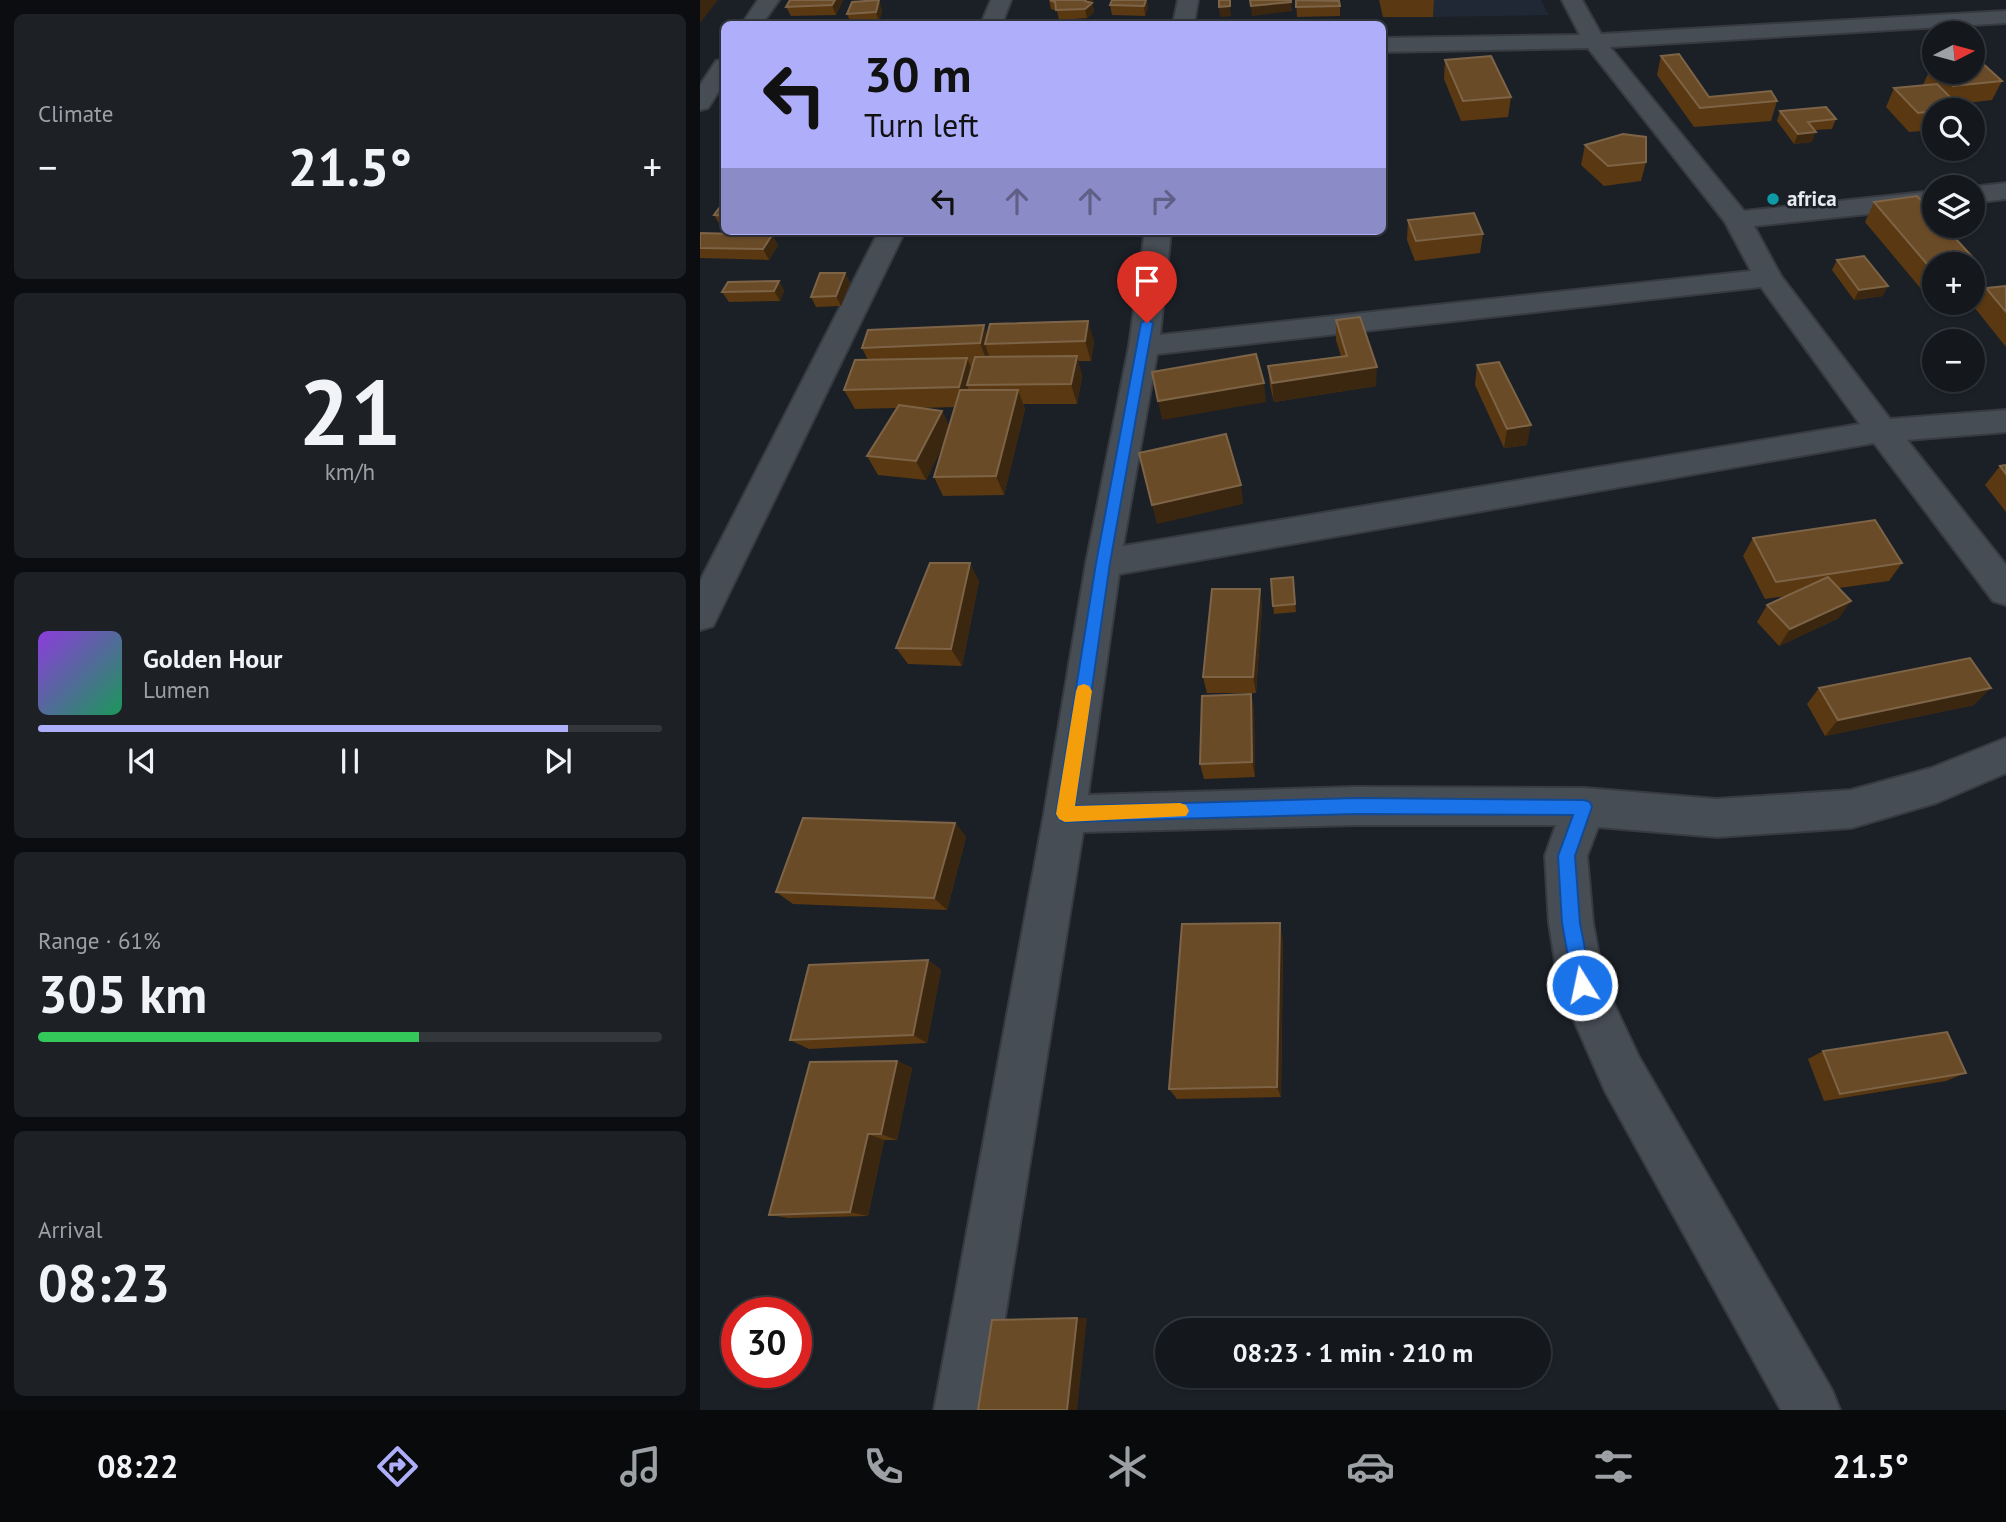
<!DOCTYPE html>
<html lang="en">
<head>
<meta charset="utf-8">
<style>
  body { margin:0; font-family:"PT Sans",sans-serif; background:#1d2126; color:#f1f3f6; height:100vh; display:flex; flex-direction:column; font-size:26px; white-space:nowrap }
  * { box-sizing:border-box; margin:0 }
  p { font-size:23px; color:#9da0a4 }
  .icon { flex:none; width:38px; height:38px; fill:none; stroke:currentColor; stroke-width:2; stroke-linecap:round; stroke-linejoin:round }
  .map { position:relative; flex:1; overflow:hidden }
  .sheet { display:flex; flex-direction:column; gap:14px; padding:14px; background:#0b0d10; width:700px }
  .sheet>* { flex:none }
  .top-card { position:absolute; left:21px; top:21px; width:665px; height:214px; border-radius:10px; box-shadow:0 2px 5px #0004,0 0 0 2px #33373b; background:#aeaefb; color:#111; overflow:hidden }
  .needle { width:46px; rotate:84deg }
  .controls { position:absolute; left:1222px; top:21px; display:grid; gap:14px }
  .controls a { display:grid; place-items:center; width:63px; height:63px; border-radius:50%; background:#14181d; box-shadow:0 2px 5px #0004,0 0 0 2px #33373b; font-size:35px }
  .speed { position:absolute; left:21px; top:1297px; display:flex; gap:14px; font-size:35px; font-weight:700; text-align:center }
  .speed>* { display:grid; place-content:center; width:91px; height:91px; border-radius:50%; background:#14181d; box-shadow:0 2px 5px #0004,0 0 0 2px #33373b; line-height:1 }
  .speed .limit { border:10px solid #d22; background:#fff; color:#111 }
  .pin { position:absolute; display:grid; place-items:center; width:60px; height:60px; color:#fff; margin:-72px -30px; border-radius:50% 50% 50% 0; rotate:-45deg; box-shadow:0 0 7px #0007 }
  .pin .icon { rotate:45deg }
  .me { position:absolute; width:77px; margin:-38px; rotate:350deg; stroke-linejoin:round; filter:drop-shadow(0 0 5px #0008) }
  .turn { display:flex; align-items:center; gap:24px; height:147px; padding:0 28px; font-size:32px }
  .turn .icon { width:91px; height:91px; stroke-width:2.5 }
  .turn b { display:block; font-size:49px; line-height:60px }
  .lanes { display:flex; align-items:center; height:66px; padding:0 28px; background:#0003; justify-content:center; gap:35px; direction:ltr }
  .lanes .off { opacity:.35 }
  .big { font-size:52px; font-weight:700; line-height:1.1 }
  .sheet .tile { flex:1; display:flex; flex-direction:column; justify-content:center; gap:10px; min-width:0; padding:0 24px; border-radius:10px; background:#1d2126 }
  .sheet .dial { align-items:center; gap:0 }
  .dial b { font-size:91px; line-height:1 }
  .song { display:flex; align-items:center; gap:21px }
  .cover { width:84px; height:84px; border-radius:10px; background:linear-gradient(135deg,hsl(270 70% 55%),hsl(150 70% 35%)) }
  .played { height:7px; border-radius:4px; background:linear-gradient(90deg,#aeaefb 85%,#33373b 85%) }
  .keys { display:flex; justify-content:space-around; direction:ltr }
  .heat { display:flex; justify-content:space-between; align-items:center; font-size:38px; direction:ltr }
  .charge { height:10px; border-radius:5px; background:linear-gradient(90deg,#34c759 61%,#33373b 0) }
  .trip { position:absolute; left:455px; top:1318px; width:396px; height:70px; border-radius:35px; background:#14181d; box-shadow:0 2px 5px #0004,0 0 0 2px #33373b; font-weight:700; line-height:70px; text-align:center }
  .tab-bar { display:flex; height:112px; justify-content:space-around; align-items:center; background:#080a0c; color:#9da0a4 }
  .tab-bar .icon { width:49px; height:49px }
  .tab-bar .selected { color:#aeaefb }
  .tab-bar b { font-size:32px; color:#f1f3f6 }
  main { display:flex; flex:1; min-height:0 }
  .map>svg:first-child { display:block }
  .built { fill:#202835 }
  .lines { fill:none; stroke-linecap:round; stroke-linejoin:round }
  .street-casing { stroke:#373a41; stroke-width:4 }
  .street { fill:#474d55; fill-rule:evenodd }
  .wall { fill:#5a3811; fill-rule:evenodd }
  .shaded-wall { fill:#3b2710 }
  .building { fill:#6a4b28; stroke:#7d6447; stroke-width:2 }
  .route { fill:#1a73e8; stroke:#114b97; stroke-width:2 }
  .slow { fill:#f59e0b }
  .culture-dot { fill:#0f9aa8; stroke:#1b2027; stroke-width:2.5 }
  .labels { text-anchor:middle; stroke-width:5; stroke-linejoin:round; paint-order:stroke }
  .far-poi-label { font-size:21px; font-weight:bold; fill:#e6e9ee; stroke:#1b2027; text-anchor:start }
</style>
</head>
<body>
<main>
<section class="sheet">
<div class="tile"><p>Climate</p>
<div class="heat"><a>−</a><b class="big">21.5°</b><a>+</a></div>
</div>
<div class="tile dial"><b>21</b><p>km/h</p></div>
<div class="tile">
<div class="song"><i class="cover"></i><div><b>Golden Hour</b><p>Lumen</p></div></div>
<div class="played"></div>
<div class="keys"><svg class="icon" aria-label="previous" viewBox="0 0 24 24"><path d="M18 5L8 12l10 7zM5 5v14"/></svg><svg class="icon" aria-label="pause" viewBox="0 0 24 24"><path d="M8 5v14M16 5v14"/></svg><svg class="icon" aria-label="next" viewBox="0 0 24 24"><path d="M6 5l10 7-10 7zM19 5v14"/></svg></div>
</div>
<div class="tile"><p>Range · 61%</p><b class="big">305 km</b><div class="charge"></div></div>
<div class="tile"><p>Arrival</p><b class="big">08:23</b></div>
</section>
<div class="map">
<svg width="1306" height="1410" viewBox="0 0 1306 1410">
  <rect width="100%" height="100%" fill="#1b2027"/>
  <path class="built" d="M728,0H841L849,15L733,17Z"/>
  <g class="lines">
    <g class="street-casing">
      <g id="street">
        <path d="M58,0H79L62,24H42Z"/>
        <path d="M291,0H311L302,24H281Z"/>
        <path d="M478,0H498L494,24H473Z"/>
        <path d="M862,0H882L901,34L1306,11V23L910,47L1044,211L1234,191V207L1054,226L1081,276L1190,419L1306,410V432L1207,440L1306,565V605L1293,601L1174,443L419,574L388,795L656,787L884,788L1017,799L1151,790L1231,768L1306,738V773L1236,803L1151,828L1017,837L898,827L887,856L893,923L904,983L939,1057L1132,1390L1140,1410H1081L905,1091L859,986L849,923L845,856L856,825H656L383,832L290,1410H234L344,814L386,563L429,346L445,231H471L460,335L1051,271L1025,222L888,48L682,52V38L880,35ZM1061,287L1160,424L423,546L457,354Z"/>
        <path d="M24,59V83L8,108L0,110V85L16,61Z"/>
        <path d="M1306,183V199L1272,203V187Z"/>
        <path d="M179,231H205L18,616L13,626L0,630V581Z"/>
      </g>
    </g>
    <use href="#street" class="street"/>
  </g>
  <g class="wall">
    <path d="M90,0H143L136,15L91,16L86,7Z"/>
    <path d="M349,0L393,1L392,3L394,12L387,18L359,20L357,11L351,9Z"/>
    <path d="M412,0L448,7L445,16L412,15L410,5Z"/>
    <path d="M596,0L640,6V16L597,17Z"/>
    <path d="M679,0H734L733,17H683Z"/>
    <path d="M182,10L179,22L151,23L147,14Z"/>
    <path d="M961,56L1009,97L1077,101L1071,121L994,127L957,75Z"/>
    <path d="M745,60L811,97L808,117L761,121L744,79Z"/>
    <path d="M1232,65H1234V72H1272L1302,81L1292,100L1257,104L1262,109L1261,110H1234V130L1209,132L1186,107L1194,88L1223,85Z"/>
    <path d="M1080,111L1136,119L1132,129L1115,130L1112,142L1094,144L1077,121Z"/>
    <path d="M885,145L946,162L941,181L904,186L881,165Z"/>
    <path d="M1174,202L1278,263L1272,273V264H1234V288L1222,290L1165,222Z"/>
    <path d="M24,203V226L20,225L14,215Z"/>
    <path d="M708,220L783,234L780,253L715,261L707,240Z"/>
    <path d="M288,231H326L324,236L289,234Z"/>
    <rect x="361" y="231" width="68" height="2"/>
    <path d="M0,233L72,235L78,245L69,260L0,258Z"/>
    <path d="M1137,260L1183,296L1154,300L1132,270Z"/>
    <path d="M145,273L150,283L141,306L116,307L111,297Z"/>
    <path d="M79,281L84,291L80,301L29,302L22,292Z"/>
    <path d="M1306,286V347L1274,307L1286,288Z"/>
    <path d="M636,320L676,386L574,402L570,386L568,366L641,356L636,340Z"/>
    <path d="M287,334L394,341L391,361H378L382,376L377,404H323L325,409L304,495L243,496L234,477L243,445L226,480L178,475L167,456L196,408L155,409L144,390L168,360L162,348ZM255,407L249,426L242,411L218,408Z"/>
    <path d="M777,365L827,445L804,448L775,385Z"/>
    <path d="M1306,465V512L1285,485L1300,466Z"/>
    <path d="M1053,538L1202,563L1189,581L1139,588V618L1079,646L1057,622L1067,605L1086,596L1065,599L1043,556Z"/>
    <path d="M593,577L596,612L574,614L571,579Z"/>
    <path d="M279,581L262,666L208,664L196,648Z"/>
    <path d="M560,589L562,607L556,693H507L503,677Z"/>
    <path d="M1119,688L1274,705L1125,736L1107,704Z"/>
    <path d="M551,694L554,710L555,777L504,779L500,764Z"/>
    <path d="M255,823L266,837L247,910L93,904L76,892Z"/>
    <path d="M583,940L581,1097L477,1099L469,1089Z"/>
    <path d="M228,960L241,970L227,1043L109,1049L90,1040Z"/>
    <path d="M1123,1051L1266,1073L1246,1081L1124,1101L1108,1059Z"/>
    <path d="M197,1061L212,1068L197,1140H184L168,1216L89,1218L69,1215Z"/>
  </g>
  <g class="shaded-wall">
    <path d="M0,0H18L0,23Z"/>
    <path d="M135,0H143L136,15L132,5Z"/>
    <path d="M179,0L182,10L179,22L176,12Z"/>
    <path d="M386,0H393V1L392,3L394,12L387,18L385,9Z"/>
    <path d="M446,0H447L448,7L445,16L444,6Z"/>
    <path d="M591,2L592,11L552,16L551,6Z"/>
    <path d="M530,6L531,16L520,17L519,7Z"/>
    <path d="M1116,132L1112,142L1094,144L1098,134Z"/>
    <path d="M72,235L78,245L69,260L63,249Z"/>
    <path d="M1278,263L1272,273V264Z"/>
    <path d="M1234,270V288L1222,290L1233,271Z"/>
    <path d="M145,273L150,283L141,306L136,296Z"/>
    <path d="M79,281L84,291L80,301L74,291Z"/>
    <path d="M1188,286L1183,296L1154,300L1159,290Z"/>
    <path d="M388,321L394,341L391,361L385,341Z"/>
    <path d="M284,325L291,344H285L289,355L287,362L280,343Z"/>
    <path d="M377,356L382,376L377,404L371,384Z"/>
    <path d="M267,358L275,377L267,385L270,394L267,407L259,387Z"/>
    <path d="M677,367L676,386L574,402L572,383Z"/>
    <path d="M564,383L566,402L462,420L458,401Z"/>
    <path d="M318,390L325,409L304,495L296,476Z"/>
    <path d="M242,411L251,430L226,480L216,461Z"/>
    <path d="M831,425L827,445L804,448L807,429Z"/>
    <path d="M541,485L543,504L457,524L452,505Z"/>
    <path d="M270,563L279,581L262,666L251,649Z"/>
    <path d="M560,589L562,607L556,693L553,677Z"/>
    <path d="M1151,601L1139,618L1079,646L1090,629Z"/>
    <path d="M1291,688L1274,705L1125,736L1138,720Z"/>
    <path d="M551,694L554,710L555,777L552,762Z"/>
    <path d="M255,823L266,837L247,910L234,898Z"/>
    <path d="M580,923L583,940L581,1097L577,1087Z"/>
    <path d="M228,960L241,970L227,1043L213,1035Z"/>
    <path d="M197,1061L212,1068L197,1140L181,1134Z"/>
    <path d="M168,1134L184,1140L168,1216L150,1212Z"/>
    <path d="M377,1318H387L377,1410H367Z"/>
  </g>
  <g class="building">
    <path d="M90,0H135L132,5L86,7Z"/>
    <path d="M179,0L176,12L147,14L152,2Z"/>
    <path d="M350,0H386L385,1L392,3L385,9L356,10L355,2Z"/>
    <path d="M412,0H446L444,6L410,5Z"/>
    <path d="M519,0H530V6L519,7Z"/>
    <path d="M550,0H591V2L551,6Z"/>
    <path d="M596,0L639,1L640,6L596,7Z"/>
    <path d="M979,54L1009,97L1071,91L1077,101L1000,108L961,56Z"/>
    <path d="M791,56L811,97L763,101L745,60Z"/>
    <path d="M1272,61H1280L1302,81L1253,86L1239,72H1272Z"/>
    <path d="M1237,84L1262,109L1234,110V111L1218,113L1194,88Z"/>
    <path d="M1126,107L1136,119L1108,122L1116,132L1098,134L1080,111Z"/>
    <path d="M923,134L946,137V162L908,166L885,145Z"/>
    <path d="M1217,196L1234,215V226H1244L1278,263L1272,264H1234V270L1233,271L1174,202Z"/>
    <path d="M23,203H24V216L14,215Z"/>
    <path d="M774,213L783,234L716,241L708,220Z"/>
    <path d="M0,233L72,235L63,249L0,248Z"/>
    <path d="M1164,256L1188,286L1159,290L1137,260Z"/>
    <path d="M120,273H145L136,296L111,297Z"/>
    <path d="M79,281L74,291L22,292L28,282Z"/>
    <path d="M1306,286V312L1286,288Z"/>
    <path d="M660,317L677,367L572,383L568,366L647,356L636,320Z"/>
    <path d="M388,321L385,341L285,344L290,324Z"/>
    <path d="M284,325L280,343L162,348L168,330Z"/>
    <path d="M556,354L564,383L458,401L452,372Z"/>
    <path d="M377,356L371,384L267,385L275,357Z"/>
    <path d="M267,358L259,387L144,390L155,360Z"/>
    <path d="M799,362L831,425L807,429L777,365Z"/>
    <path d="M260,390H318L296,476L234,477Z"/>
    <path d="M199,405L242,411L216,461L167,456Z"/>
    <path d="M526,434L541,485L452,505L439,453Z"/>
    <path d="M1306,465V474L1300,466Z"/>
    <path d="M1175,520L1202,563L1076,582L1053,538Z"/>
    <path d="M230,563H270L251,649L196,648Z"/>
    <path d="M593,577L595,604L573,606L571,579Z"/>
    <path d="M1128,577L1151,601L1090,629L1067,605Z"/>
    <path d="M512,589H560L553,677H503Z"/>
    <path d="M1270,658L1291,688L1138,720L1119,688Z"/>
    <path d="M551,694L552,762L500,764L502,696Z"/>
    <path d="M103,818L255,823L234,898L76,892Z"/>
    <path d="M580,923L577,1087L469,1089L482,924Z"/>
    <path d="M228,960L213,1035L90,1040L109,965Z"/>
    <path d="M1247,1032L1266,1073L1140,1094L1123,1051Z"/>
    <path d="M197,1061L181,1134H168L150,1212L69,1215L110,1062Z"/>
    <path d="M377,1318L367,1410H278L292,1320Z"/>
  </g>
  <path class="route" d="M447,319L453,323L410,563L375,806L656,798L884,800L890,802L892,807L875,856L880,923L892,985L889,992L882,995L876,992L873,985L862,923L858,856L873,815L656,814L365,822L359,819L356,814L396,563L441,323Z"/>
  <path class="slow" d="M384,684L389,686L392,691L375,806L480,803L486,805L489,811L486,816L365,822L359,819L356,814L376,691L378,686Z"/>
  <circle class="culture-dot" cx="1073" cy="199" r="7"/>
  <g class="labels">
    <g class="far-poi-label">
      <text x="1087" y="206">africa</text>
    </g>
  </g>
</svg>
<div class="controls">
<a><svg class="needle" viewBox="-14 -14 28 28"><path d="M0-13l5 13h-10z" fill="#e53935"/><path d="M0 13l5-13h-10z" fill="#9da0a4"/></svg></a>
<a><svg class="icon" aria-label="search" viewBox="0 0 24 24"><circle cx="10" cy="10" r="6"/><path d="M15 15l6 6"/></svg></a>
<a><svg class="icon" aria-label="layers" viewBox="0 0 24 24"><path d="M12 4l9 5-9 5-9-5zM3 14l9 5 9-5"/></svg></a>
<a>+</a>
<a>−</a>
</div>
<div class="speed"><div class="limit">30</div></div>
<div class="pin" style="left:447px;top:323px;background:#d93025"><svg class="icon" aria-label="arrive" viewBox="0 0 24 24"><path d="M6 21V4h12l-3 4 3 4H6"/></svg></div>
<svg class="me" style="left:882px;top:985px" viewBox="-20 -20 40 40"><circle r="17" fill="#1a73e8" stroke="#fff" stroke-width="3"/><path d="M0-11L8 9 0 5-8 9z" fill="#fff"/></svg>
<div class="trip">08:23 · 1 min · 210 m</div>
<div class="top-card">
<div class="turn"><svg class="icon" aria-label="left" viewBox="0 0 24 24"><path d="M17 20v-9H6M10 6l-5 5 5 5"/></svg><div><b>30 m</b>Turn left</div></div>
<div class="lanes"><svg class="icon" aria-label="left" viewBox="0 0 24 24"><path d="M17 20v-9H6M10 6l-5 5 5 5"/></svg><svg class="icon off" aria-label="ahead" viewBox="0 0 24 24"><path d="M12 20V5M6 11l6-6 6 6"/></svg><svg class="icon off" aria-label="ahead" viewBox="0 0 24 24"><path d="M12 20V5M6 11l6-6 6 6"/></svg><svg class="icon off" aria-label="right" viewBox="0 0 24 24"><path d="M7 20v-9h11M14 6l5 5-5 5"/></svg></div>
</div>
</div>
</main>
<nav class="tab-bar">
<b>08:22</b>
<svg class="icon selected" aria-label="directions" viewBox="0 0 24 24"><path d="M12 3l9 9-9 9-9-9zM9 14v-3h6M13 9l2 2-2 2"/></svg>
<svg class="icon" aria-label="music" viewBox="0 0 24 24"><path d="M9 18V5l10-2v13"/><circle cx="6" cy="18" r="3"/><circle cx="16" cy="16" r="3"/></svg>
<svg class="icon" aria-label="phone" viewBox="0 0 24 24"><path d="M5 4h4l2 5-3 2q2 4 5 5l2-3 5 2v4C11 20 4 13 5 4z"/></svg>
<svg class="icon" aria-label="climate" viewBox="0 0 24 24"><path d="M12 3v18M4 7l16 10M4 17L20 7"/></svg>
<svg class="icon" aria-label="car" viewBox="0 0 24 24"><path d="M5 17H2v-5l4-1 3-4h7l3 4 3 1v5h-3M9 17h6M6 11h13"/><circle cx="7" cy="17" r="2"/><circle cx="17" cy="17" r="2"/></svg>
<svg class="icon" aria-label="filters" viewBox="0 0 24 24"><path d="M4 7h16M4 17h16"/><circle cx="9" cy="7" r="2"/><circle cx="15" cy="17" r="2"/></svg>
<b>21.5°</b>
</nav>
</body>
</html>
